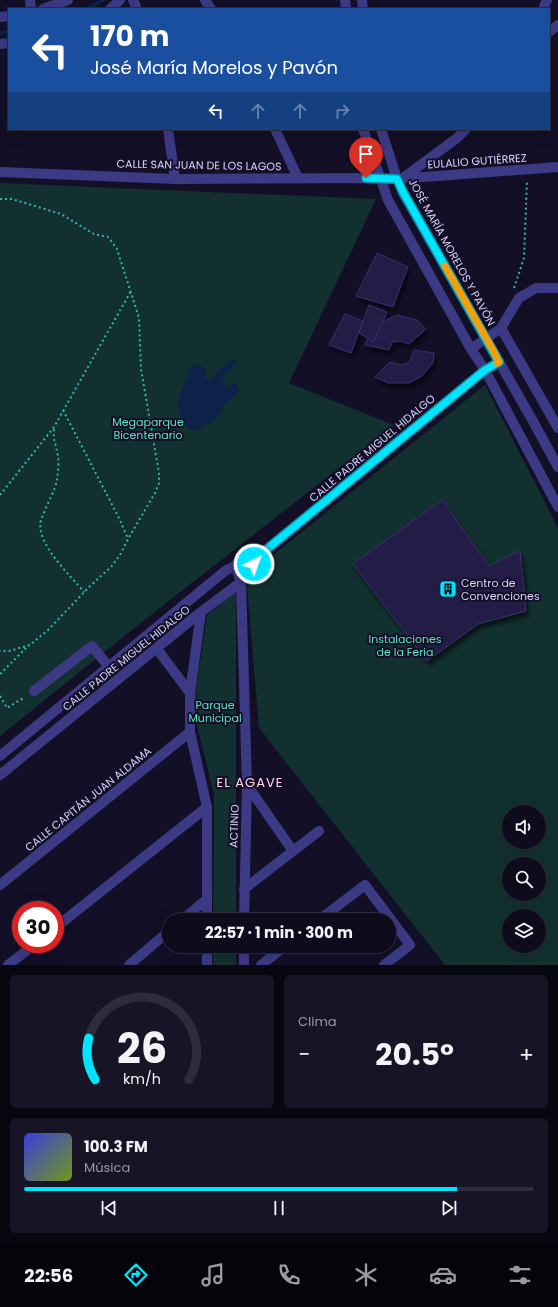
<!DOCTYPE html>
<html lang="es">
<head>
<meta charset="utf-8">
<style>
  body { margin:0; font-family:Poppins,sans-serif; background:#171425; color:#f1f3f6; height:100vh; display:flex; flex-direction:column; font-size:15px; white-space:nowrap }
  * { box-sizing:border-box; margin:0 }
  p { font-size:13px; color:#9b9ba3 }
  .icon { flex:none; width:22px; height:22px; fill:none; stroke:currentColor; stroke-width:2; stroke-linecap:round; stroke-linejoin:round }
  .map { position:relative; height:965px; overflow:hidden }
  .side { display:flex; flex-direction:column; gap:10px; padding:10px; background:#08060f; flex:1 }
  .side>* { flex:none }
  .guide { position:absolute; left:8px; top:8px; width:542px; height:122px; border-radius:0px; box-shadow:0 4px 16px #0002,0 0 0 1px #2e2b3b; background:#1a4fa0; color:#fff; overflow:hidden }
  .fabs { position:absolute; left:502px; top:805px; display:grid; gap:8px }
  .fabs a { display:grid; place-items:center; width:44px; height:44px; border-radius:50%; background:#0e0b1c; box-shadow:0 4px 16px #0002,0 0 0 1px #2e2b3b; font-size:20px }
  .speed { position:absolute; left:12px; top:901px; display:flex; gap:8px; font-size:20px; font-weight:700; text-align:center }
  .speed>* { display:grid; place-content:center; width:52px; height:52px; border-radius:50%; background:#0e0b1c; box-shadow:0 4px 16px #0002,0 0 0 1px #2e2b3b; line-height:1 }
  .speed .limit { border:6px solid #d22; background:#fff; color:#111 }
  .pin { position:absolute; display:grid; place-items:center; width:34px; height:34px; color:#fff; margin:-41px -17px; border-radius:50% 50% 50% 0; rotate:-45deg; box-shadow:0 0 4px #0007 }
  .pin .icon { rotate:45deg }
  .me { position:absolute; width:44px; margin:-22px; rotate:42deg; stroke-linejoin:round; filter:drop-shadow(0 0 3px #0008) }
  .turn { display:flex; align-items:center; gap:14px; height:84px; padding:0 16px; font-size:18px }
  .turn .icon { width:52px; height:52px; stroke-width:2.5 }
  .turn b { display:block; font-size:28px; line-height:34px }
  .lanes { display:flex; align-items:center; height:38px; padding:0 16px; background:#0003; justify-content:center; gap:20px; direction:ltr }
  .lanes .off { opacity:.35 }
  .big { font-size:30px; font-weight:700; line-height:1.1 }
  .side .widget { flex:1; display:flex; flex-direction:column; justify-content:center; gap:6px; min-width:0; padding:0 14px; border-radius:6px; background:#171425 }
  .side .dial { align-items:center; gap:0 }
  .dial svg { height:104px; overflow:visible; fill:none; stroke:#2e2b3b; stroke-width:7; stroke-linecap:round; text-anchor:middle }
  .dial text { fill:#f1f3f6; stroke:none }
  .song { display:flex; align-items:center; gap:12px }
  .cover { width:48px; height:48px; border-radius:6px; background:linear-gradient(135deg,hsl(240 70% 55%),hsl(80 70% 35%)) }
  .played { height:4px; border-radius:2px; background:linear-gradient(90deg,#00e5ff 85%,#2e2b3b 85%) }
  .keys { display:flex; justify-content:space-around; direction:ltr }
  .heat { display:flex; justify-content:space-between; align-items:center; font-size:22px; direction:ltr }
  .side .tiles { flex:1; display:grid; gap:10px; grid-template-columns:1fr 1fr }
  .widget:last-child { grid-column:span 2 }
  .trip { position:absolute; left:162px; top:913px; width:234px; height:40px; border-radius:20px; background:#0e0b1c; box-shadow:0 4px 16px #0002,0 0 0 1px #2e2b3b; font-weight:700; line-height:40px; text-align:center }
  .tabs { display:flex; height:64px; justify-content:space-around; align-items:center; background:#06040b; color:#9b9ba3 }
  .tabs .icon { width:28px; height:28px }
  .tabs .active { color:#00e5ff }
  .tabs b { font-size:18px; color:#f1f3f6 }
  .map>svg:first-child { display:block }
  .green { fill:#12302f; fill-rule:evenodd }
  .water { fill:#0c2248 }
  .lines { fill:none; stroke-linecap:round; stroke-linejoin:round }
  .stream { stroke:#0c2248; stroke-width:3.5 }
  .building { fill:#241b47; stroke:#3b2d73; filter:url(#shadow) }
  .path { stroke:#2fb8b0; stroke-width:2; stroke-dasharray:2 3; stroke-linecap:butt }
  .minor { stroke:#3d3a85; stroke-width:10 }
  .route-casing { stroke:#0095a6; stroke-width:10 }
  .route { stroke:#00e5ff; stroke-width:7 }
  .slow { stroke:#f59e0b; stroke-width:7 }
  .labels { text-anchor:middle; stroke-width:4; stroke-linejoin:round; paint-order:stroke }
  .street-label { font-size:11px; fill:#d9d4ff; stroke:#130f26 }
  .park-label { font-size:11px; fill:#5fe0c0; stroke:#130f26 }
  .poi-label { font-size:11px; fill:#d9d4ff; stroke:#130f26; text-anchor:start }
  .quarter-label { font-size:13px; letter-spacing:1px; fill:#ffd6f0; stroke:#130f26 }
</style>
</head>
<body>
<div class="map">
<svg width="558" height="965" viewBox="0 0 558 965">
  <defs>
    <filter id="shadow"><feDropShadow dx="2.5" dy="4.5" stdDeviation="2" flood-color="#0009"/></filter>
  </defs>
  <rect width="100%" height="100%" fill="#130f26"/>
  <g class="green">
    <path d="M0,183L376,199L289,383L394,425L142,622L0,736Z"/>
    <path d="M485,385L558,528V965H445L259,728L247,586L273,555ZM509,812H539V842H509ZM509,864H539V894H509ZM509,916H539V946H509Z"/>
    <path d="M236,591V920H213L214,794L193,709L207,615Z"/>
    <rect x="213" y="946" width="23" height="19"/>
  </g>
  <path class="water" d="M231,360L239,361L221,378L229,388L236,381L240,391L226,404L219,416L205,426L192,431C189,428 185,425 183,421C172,402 185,381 193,364L206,368L205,378L212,380L219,370Z"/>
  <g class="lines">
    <g class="stream">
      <path d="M86,9L103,0"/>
      <path d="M0,33L9,31"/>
    </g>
  </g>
  <g class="building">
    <path d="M377,253L408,267L393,307L356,296Z"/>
    <path d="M369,305L387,312L374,342L359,333Z"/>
    <path d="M345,314L363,321L351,353L329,345Z"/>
    <path d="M397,315L417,320L426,329L409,344L400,341L392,342L389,350L365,345L368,338L374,342L382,322Z"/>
    <path d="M414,350L434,353L433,363L422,376L409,383H388L375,377L390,362L401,365L410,362Z"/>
    <path d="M442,500L489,566L520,551L526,611L478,624L427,661L353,564Z"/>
  </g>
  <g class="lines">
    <g class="path">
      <path d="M0,199H12L61,214L94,234L108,237L117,249L139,318L141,369L159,473V483L155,493L128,539L120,555L111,567L90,586L48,630L30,645L9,651H0"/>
      <path d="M514,288L524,258L527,180"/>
      <path d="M63,410L120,520L128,539"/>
      <path d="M54,429C53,441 56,444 58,456C59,463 58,472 57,480C55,491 45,508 41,520C35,543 70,575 84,592"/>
      <path d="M0,495L54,427L131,291"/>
      <path d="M0,674L29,645"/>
      <path d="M0,696L7,708L25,697"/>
    </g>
    <g class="minor">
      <path d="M30,0L31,9"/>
      <path d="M133,0L137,9"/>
      <path d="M205,0L211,9"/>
      <path d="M345,0L346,9"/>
      <path d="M362,0L363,9"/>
      <path d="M43,9L68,0"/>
      <path d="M110,9L120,0"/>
      <path d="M543,9L547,0"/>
      <path d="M0,17L9,16"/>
      <path d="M549,32L558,25"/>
      <path d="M0,44L9,43"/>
      <path d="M168,129L175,179"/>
      <path d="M275,129L298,178"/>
      <path d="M363,129L388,200L471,349L485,370L558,507"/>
      <path d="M381,129L397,179L403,193L534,423L558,467"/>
      <path d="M0,172L175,179L379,178L397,179L558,167"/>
      <path d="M403,178L457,138L466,129"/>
      <path d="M501,328L558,428"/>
      <path d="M471,349L501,328L519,298L536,288H558"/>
      <path d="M235,565L241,582L247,785L244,920"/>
      <path d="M201,612L190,693V732L207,807V920"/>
      <path d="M157,649L190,693"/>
      <path d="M34,691L92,646L109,667"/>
      <path d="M0,756L225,571C240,562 257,557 271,546L485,370L499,362"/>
      <path d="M0,775L201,612L241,582L260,555"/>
      <path d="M247,785L293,851"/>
      <path d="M0,885L190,732"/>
      <path d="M244,889L319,831"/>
      <path d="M182,920L207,899"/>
      <path d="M319,920L365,885L410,945L384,965"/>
      <path d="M55,928L207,807"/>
      <path d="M207,946V965"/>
      <path d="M244,946V965"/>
      <path d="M8,965L35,944"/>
      <path d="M129,965L169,931"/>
      <path d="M261,965L285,946"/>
    </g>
  </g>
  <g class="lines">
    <g class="route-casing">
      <path id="route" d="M254,564L261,554L485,370L499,362L403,192L397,179L366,178"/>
    </g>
    <use href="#route" class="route"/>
    <path class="slow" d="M445,266L493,350L499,362L497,363"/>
  </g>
  <defs>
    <g id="building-square" transform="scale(0.9)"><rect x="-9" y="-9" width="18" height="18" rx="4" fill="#00e5ff" stroke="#130f26"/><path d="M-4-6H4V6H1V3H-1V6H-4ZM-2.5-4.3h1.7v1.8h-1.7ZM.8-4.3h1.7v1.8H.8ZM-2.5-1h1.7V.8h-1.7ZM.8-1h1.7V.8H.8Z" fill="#111"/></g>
  </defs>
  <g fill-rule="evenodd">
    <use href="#building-square" x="448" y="589"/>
  </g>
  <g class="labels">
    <g class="street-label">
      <text transform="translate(477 161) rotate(-4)" y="4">EULALIO GUTIÉRREZ</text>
      <text transform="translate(199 165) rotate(1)" y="4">CALLE SAN JUAN DE LOS LAGOS</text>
      <text transform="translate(452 252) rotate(61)" y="4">JOSÉ MARÍA MORELOS Y PAVÓN</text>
      <text transform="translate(372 448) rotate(-40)" y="4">CALLE PADRE MIGUEL HIDALGO</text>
      <text transform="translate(126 658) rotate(-39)" y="4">CALLE PADRE MIGUEL HIDALGO</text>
      <text transform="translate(88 799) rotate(-39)" y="4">CALLE CAPITÁN JUAN ALDAMA</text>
      <text transform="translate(234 826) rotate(-88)" y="4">ACTINIO</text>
    </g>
    <g class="park-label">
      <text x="148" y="426">Megaparque<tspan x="148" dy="13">Bicentenario</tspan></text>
      <text x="405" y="643">Instalaciones<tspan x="405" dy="13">de la Feria</tspan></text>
      <text x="215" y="709">Parque<tspan x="215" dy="13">Municipal</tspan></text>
    </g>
    <g class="poi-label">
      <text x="461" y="587">Centro de<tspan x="461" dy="13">Convenciones</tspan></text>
    </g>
    <g class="quarter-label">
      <text x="250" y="787">EL AGAVE</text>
    </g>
  </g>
</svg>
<div class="fabs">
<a><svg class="icon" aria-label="sound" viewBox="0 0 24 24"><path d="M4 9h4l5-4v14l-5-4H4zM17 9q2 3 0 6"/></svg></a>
<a><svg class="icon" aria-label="search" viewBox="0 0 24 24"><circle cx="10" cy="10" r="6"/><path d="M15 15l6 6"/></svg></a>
<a><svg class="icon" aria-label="layers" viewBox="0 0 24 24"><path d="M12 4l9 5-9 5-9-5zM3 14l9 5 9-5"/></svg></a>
</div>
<div class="speed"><div class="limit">30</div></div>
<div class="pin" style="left:366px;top:178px;background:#d93025"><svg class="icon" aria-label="arrive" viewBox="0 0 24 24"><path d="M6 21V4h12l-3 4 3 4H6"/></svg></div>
<svg class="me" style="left:254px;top:564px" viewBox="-20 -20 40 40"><circle r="17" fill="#00e5ff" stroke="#fff" stroke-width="3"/><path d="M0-11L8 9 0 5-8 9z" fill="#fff"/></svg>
<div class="trip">22:57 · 1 min · 300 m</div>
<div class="guide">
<div class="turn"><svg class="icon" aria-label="left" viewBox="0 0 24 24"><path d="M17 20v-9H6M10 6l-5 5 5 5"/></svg><div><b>170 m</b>José María Morelos y Pavón</div></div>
<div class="lanes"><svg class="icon" aria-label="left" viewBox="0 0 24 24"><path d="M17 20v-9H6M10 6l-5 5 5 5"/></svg><svg class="icon off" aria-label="ahead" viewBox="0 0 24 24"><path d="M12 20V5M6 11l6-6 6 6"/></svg><svg class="icon off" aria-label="ahead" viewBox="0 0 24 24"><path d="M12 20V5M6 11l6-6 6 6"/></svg><svg class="icon off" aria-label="right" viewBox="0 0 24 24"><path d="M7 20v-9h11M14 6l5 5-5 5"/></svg></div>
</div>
</div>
<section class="side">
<div class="tiles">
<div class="widget dial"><svg viewBox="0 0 100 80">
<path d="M14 69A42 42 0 1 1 86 69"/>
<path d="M14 69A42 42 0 0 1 9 37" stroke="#00e5ff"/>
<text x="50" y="56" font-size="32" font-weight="700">26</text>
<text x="50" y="72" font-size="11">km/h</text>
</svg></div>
<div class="widget"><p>Clima</p>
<div class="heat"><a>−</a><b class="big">20.5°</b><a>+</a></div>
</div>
<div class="widget">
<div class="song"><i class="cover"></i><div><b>100.3 FM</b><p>Música</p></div></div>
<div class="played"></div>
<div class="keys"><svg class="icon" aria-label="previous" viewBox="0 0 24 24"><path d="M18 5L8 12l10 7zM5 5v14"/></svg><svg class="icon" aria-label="pause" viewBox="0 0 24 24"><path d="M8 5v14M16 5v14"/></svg><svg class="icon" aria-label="next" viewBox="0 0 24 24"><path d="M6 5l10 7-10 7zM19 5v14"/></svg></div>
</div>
</div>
</section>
<nav class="tabs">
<b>22:56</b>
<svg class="icon active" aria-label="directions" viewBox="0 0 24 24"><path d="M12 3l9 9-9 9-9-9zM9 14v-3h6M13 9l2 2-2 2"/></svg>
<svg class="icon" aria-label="music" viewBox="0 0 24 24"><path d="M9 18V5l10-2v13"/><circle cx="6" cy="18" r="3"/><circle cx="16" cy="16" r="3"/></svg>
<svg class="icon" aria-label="phone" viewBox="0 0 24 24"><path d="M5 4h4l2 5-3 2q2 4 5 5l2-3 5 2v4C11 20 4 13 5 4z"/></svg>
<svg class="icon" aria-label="climate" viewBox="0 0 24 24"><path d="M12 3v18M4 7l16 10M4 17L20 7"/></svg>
<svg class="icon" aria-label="car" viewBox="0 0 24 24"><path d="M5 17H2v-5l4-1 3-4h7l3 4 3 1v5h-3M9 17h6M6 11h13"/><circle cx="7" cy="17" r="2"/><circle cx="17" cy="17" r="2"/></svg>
<svg class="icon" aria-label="filters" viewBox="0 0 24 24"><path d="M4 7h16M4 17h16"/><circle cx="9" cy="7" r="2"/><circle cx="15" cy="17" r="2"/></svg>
</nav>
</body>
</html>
